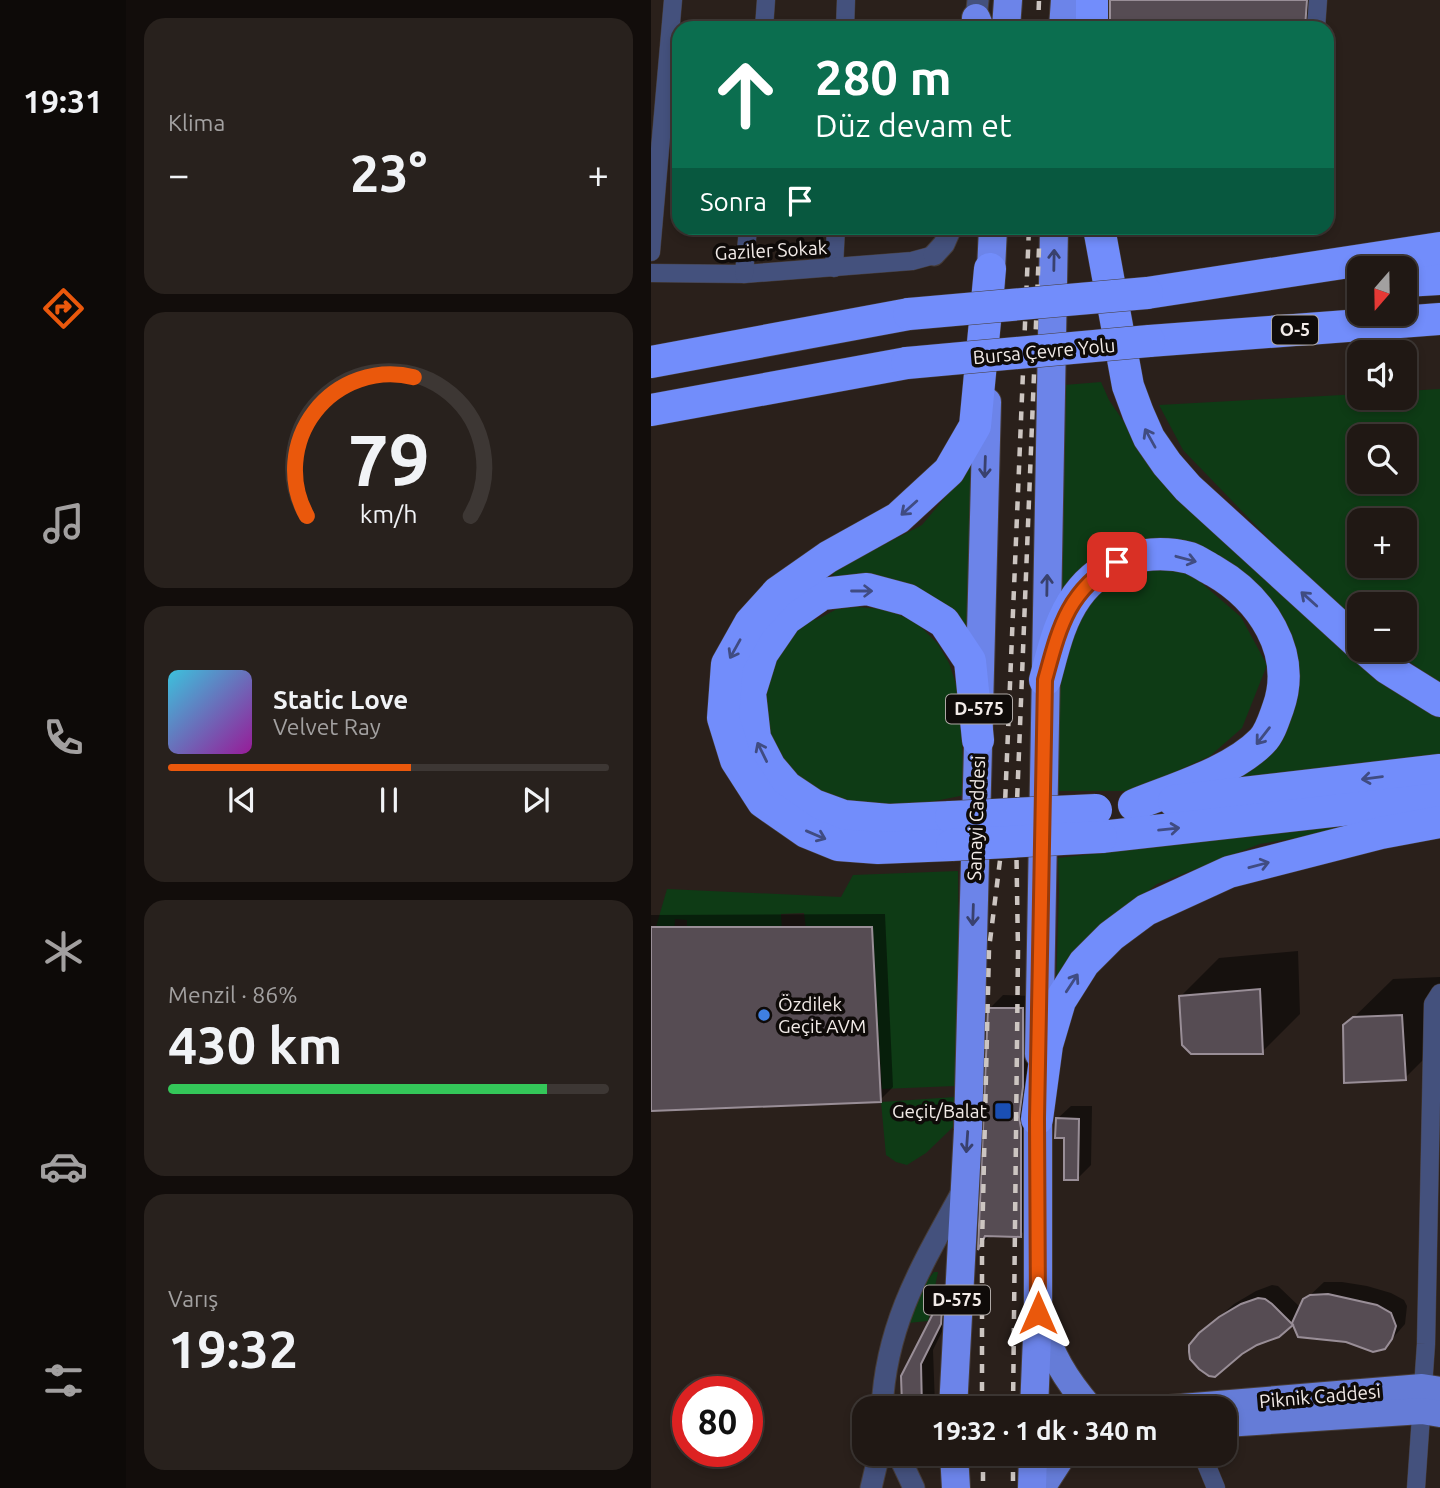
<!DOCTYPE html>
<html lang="tr">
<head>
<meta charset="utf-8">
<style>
  body { margin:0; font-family:Ubuntu,sans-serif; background:#28211d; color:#f1f3f6; height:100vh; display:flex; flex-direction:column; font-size:26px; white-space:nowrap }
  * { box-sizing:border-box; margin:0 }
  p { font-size:23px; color:#a2a0a0 }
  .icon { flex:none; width:38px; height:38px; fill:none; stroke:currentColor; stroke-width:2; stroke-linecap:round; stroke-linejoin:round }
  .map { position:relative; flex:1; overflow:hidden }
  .sheet { display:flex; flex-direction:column; gap:18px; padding:18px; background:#120d0b; width:525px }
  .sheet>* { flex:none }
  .top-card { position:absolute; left:21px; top:21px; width:662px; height:214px; border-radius:21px; box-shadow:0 4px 10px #0003,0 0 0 2px #3d3734; background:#0b6e4f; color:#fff; overflow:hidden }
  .needle { width:46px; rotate:200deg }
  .tools { position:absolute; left:696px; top:256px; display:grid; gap:14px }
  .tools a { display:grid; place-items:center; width:70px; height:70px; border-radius:14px; background:#201814; box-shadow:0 4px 10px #0003,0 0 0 2px #3d3734; font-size:35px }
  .speed { position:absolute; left:21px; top:1376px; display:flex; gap:14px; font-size:35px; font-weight:700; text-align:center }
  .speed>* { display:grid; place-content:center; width:91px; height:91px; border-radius:50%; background:#201814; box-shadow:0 4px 10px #0003,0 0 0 2px #3d3734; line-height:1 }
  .speed .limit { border:10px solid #d22; background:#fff; color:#111 }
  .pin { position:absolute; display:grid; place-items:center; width:60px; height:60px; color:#fff; margin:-30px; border-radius:14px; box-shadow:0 4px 10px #0006 }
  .me { position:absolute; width:77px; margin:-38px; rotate:0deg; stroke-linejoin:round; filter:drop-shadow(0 0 5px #0008) }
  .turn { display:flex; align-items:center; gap:24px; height:147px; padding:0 28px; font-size:32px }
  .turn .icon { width:91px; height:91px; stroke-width:2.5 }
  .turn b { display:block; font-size:49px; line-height:60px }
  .then { display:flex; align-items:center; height:66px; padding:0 28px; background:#0003; gap:14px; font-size:26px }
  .big { font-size:52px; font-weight:700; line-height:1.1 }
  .sheet .tile { flex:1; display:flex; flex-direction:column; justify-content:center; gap:10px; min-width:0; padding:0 24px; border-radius:21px; background:#28211d }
  .sheet .dial { align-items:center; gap:0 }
  .dial svg { height:182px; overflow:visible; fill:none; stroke:#3d3734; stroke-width:7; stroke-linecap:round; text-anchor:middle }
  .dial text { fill:#f1f3f6; stroke:none }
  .song { display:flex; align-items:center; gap:21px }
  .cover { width:84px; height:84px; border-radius:10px; background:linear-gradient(135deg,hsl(190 70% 55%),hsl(300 70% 35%)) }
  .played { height:7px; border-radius:4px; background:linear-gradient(90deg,#ea580c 55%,#3d3734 55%) }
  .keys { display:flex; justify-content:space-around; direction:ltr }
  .heat { display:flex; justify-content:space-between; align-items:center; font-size:38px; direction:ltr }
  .charge { height:10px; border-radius:5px; background:linear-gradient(90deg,#34c759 86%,#3d3734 0) }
  .trip { position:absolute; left:201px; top:1396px; width:385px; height:70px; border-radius:21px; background:#201814; box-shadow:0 4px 10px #0003,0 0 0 2px #3d3734; font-weight:700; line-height:70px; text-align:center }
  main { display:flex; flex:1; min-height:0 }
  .dock { display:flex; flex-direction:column; width:126px; justify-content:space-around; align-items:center; background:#0d0a08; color:#a2a0a0 }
  .dock .icon { width:49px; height:49px }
  .dock .current { color:#ea580c }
  .dock b { font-size:32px; color:#f1f3f6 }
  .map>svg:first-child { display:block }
  .green { fill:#0e3b15; fill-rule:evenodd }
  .shadow { fill:#0007 }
  .building { fill:#564c53; stroke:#998e97; stroke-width:2 }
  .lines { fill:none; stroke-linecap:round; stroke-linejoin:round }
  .minor-casing { stroke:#463c38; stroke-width:19 }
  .tertiary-casing { stroke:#463c38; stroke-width:23 }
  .primary-casing { stroke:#463c38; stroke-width:28 }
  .trunk-casing { stroke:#463c38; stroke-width:30 }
  .motorway-casing { stroke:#463c38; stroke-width:33 }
  .minor { stroke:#44517d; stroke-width:18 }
  .tertiary { stroke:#44517d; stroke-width:21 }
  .primary { stroke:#657cd7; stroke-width:26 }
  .trunk { stroke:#6c84e9; stroke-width:28 }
  .motorway { stroke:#728dfb; stroke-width:32 }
  .rail { stroke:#ccc5c1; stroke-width:4.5; stroke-dasharray:9 9; stroke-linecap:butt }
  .motorway-bridge-casing { stroke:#463c38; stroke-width:33; stroke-linecap:butt }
  .motorway-bridge { stroke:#728dfb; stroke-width:32 }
  .oneway { stroke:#39416e }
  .oneway2 { stroke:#404c82 }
  .route-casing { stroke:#983908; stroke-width:18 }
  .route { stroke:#ea580c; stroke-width:12 }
  .shop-dot { fill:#3f7fe0; stroke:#0f0b09; stroke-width:2.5 }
  .transit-dot { fill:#1a4fb4; stroke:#0f0b09; stroke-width:2.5 }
  .labels { text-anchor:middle; stroke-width:7; stroke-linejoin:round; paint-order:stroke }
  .shield { fill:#0f0b09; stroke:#aea8a5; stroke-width:2 }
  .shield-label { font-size:18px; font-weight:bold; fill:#f2ebe8 }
  .street-label { font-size:19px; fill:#f2ebe8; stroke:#0f0b09 }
  .poi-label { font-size:19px; fill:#f2ebe8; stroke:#0f0b09; text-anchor:start }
</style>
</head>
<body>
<main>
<nav class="dock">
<b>19:31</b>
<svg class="icon current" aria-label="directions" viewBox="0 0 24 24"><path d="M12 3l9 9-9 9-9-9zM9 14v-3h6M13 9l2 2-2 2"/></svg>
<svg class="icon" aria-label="music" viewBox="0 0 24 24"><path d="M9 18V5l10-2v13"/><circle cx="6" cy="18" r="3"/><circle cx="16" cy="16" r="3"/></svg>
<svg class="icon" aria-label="phone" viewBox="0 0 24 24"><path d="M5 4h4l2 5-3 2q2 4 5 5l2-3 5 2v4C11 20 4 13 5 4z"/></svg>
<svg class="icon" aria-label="climate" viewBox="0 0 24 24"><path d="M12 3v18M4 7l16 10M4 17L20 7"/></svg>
<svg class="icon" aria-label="car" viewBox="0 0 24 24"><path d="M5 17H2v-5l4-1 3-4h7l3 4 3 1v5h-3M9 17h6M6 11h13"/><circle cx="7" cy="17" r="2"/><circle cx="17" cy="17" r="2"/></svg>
<svg class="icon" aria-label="filters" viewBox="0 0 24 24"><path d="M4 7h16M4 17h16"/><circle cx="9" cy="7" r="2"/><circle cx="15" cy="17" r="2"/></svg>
</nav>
<section class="sheet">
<div class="tile"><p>Klima</p>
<div class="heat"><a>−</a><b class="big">23°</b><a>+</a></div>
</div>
<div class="tile dial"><svg viewBox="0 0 100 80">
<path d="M14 69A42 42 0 1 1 86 69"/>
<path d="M14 69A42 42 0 0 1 61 8" stroke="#ea580c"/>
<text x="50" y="56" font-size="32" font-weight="700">79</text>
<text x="50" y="72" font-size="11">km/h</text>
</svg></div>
<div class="tile">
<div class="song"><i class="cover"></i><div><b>Static Love</b><p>Velvet Ray</p></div></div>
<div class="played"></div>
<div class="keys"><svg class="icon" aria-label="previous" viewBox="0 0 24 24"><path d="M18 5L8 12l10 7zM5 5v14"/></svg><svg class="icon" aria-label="pause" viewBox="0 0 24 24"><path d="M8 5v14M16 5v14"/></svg><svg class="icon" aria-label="next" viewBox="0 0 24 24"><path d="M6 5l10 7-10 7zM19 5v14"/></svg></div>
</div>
<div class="tile"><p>Menzil · 86%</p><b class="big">430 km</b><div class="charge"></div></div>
<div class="tile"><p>Varış</p><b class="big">19:32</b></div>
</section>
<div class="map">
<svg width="789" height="1488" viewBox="0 0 789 1488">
  <rect width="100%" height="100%" fill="#2a201b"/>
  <g class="green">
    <path d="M450,382L458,400L522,494L686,645L724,675L789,711V756L573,782L606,758L631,633L497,546L408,607L401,386Z"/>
    <path d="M789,389V683L740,649H754V604H709V628L692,616L532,450L508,405L709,394V397H754V391ZM709,436H754V481H709ZM709,520H754V565H709Z"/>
    <path d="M325,460L318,647L301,620L183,585L182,571L271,525Z"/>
    <path d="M533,568L590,617L616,665L591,728L559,756L482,791H394L404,687L422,633L454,572Z"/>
    <path d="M206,607L234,609L265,622L287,644L298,663L308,693L314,795L284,801V807L209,811L146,783L120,751L112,686L141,629L162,615L165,620L186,609Z"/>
    <path d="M738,823L609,844L506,884L457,921L405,986L408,891L407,858L640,831Z"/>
    <path d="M307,871L308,986L304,1086L231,1089L221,927L155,929L153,913L130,914L131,930L36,933V920L24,919L23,934L5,927L16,889L190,897L202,875Z"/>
    <path d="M304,1097L302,1127L275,1153L256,1165L245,1162L235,1155L230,1102Z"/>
    <path d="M283,1272H287L277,1321L257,1323L271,1287Z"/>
  </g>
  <g class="shadow">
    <path d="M461,0H667L668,28H461Z"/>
    <path d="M234,914L242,1087L229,1100L0,1109V915Z"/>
    <path d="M647,951L649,1014L611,1052L530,996L568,958Z"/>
    <path d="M789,977V1043L754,1078L694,1026L742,979Z"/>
    <path d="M352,995L385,996L383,1222L369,1235H340L329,1245L339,1008Z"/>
    <path d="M420,1106H441L440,1165L427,1178L415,1136L406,1119Z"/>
    <path d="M673,1282H691L716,1286L740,1293L753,1300L756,1306L754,1324L733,1348L642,1322L627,1335L549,1334L583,1304L605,1291L621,1285L627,1286L650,1308L654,1300Z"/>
    <path d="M304,1285L302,1309L282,1350L284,1406L280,1409H259L252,1377L293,1296Z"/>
  </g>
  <g class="building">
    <path d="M459,0H656L654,28H459Z"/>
    <path d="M0,927H221L230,1102L0,1111Z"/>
    <path d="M609,989L612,1054H540L531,1045L528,996Z"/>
    <path d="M337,1008H372V1087L368,1117L370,1128V1237L334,1236L327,1250Z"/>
    <path d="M751,1015L755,1080L693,1083L692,1025L702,1017Z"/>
    <path d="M405,1118L428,1119L427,1180H413V1138H404Z"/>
    <path d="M292,1294L290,1324L270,1364L271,1409H258L257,1404L251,1405L250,1376Z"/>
    <path d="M677,1294L726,1305L740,1313L745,1326L741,1339L734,1349L722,1352L695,1342L647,1337L641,1323L652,1299L659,1295Z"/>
    <path d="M607,1298L614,1299L621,1304L642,1325L628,1337L606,1345L591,1354L564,1377L558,1376L548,1369L539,1359L538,1352V1345L548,1333L568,1317L590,1304Z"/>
  </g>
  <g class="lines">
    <g class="minor-casing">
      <g id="minor">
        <path d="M113,28L115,0"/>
        <path d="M194,28L195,0"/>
        <path d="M665,28L667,0"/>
        <path d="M0,252L22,0"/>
        <path d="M183,268L185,228"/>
        <path d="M0,273L93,274L261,261L283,255"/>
        <path d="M93,274L97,228"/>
        <path d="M551,1454L565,1488"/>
        <path d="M765,1488L775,1344L782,1004L789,993"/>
      </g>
    </g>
    <g class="tertiary-casing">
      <g id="tertiary">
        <path d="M324,28L327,0"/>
        <path d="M283,255L293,244L300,228"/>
        <path d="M231,1409C235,1323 271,1265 311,1192"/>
        <path d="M247,1454L263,1488"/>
        <path d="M220,1488L228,1454"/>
      </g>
    </g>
    <g class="primary-casing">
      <g id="primary">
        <path d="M388,1317C402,1357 412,1376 440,1409"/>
        <path d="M506,1409L771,1387L789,1390"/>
        <path d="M574,1424L771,1411L789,1414"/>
        <path d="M391,1488L413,1454"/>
      </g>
    </g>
    <g class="trunk-casing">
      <g id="trunk">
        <path d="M325,18L329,28"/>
        <path d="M355,28L357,0"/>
        <path d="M412,28L414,0"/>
        <path d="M339,291L342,228"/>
        <path d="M388,1054L403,228"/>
        <path d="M302,1409L317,1130L336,402"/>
        <path d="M383,1409L387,1313V1098"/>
        <path d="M303,1454L305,1488"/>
        <path d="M381,1488L382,1454"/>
      </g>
    </g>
    <g class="motorway-casing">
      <g id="motorway">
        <path d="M441,28V0"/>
        <path d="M448,228L477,386L487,413L498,438L516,464L537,488L709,645"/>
        <path d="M754,281L789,279"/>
        <path d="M496,293L789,248"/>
        <path d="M498,341L789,319"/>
        <path d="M0,362L258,314"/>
        <path d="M0,410L256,363"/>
        <path d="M714,649L736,668L789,701"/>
        <path d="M394,680C402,651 408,621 426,596C452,560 496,547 539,558C547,561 555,567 563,571C610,598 647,652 627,708C623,719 619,733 611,741C581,772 522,789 483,805"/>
        <path d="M523,801L789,770"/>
        <path d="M300,817L238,820L193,816L163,805L136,787L119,767L104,738L99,693L111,654L135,619L171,594L216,589L257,600L293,622L319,661L327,740"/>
        <path d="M450,837L789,799"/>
        <path d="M301,845L227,848L187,845L155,832L112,802L85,760L72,718L76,664L99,623L127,592L177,557L247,518L298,471L324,426L339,269"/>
        <path d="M386,1119L396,1045L409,1001L433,963L460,936L495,910L578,872L730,833L789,822"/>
      </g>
    </g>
    <use href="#minor" class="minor"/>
    <use href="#tertiary" class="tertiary"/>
    <use href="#primary" class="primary"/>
    <use href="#trunk" class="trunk"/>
    <use href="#motorway" class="motorway"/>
    <g class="rail">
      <path d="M387,28L388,0"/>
      <path d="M331,1409V1245L338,949L353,828L378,228"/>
      <path d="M362,1409L367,951L365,827L388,248"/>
      <path d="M332,1454V1488"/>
      <path d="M362,1454V1488"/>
    </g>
    <g class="motorway-bridge-casing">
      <g id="motorway-bridge">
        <path d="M258,314L496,293"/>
        <path d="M256,363L498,341"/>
        <path d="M300,817L445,810"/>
        <path d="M301,845L450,837"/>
      </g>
    </g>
    <use href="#motorway-bridge" class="motorway-bridge"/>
  </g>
  <defs><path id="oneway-shaft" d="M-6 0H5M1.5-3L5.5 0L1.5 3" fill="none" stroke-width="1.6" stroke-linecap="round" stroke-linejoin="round" transform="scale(1.75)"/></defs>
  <g class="oneway">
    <use href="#oneway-shaft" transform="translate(403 260) rotate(-89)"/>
    <use href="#oneway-shaft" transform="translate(334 467) rotate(92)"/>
    <use href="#oneway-shaft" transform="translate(396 585) rotate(-89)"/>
    <use href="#oneway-shaft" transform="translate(322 915) rotate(92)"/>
    <use href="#oneway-shaft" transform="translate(316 1142) rotate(94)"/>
  </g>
  <g class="oneway2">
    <use href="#oneway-shaft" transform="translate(499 438) rotate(-119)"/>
    <use href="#oneway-shaft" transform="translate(258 508) rotate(138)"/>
    <use href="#oneway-shaft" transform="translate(535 559) rotate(15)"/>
    <use href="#oneway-shaft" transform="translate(211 591)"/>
    <use href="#oneway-shaft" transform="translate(658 599) rotate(-138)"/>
    <use href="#oneway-shaft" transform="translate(84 649) rotate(119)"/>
    <use href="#oneway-shaft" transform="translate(612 736) rotate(128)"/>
    <use href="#oneway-shaft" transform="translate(111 752) rotate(-116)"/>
    <use href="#oneway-shaft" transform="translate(721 778) rotate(173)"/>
    <use href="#oneway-shaft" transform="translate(518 829) rotate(-6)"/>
    <use href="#oneway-shaft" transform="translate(165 835) rotate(23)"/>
    <use href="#oneway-shaft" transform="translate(608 865) rotate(-15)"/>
    <use href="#oneway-shaft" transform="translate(421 983) rotate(-57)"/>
  </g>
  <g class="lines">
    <g class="route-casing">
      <path id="route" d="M387,1313L386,1119L394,680C408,629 416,591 466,562"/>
    </g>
    <use href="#route" class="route"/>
  </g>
  <circle class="shop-dot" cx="113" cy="1015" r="7"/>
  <rect class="transit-dot" x="343" y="1102" width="18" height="18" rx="3.5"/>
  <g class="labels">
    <g class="shield">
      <rect x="621" y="315.5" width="46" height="29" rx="5"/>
      <rect x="295" y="694.5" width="66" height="29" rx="5"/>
      <rect x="273" y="1285.5" width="66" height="29" rx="5"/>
    </g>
    <g class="shield-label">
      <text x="644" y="336">O-5</text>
      <text x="328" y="715">D-575</text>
      <text x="306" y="1306">D-575</text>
    </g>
    <g class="street-label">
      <text transform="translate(120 250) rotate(-3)" y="7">Gaziler Sokak</text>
      <text transform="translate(393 351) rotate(-5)" y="7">Bursa Çevre Yolu</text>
      <text transform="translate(325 818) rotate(-88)" y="7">Sanayi Caddesi</text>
      <text transform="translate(669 1396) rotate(-5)" y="7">Piknik Caddesi</text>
    </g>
    <g class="poi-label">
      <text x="127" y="1011">Özdilek<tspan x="127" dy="22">Geçit AVM</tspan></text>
      <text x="336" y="1118" text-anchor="end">Geçit/Balat</text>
    </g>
  </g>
</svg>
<div class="tools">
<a><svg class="needle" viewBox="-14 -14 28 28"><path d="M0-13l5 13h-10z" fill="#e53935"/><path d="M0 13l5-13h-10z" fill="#a2a0a0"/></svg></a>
<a><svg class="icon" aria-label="sound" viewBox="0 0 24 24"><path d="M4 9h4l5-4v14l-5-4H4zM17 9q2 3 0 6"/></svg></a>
<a><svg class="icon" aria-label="search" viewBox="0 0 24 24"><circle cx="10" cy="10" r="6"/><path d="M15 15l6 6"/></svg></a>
<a>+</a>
<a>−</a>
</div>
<div class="speed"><div class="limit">80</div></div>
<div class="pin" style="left:466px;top:562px;background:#d93025"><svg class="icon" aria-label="arrive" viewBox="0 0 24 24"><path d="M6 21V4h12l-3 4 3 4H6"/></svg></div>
<svg class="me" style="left:387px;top:1313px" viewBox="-20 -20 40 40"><path d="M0-17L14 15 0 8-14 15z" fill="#ea580c" stroke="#fff" stroke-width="4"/></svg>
<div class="trip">19:32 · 1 dk · 340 m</div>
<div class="top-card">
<div class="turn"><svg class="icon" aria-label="ahead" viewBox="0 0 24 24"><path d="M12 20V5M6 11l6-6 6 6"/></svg><div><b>280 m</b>Düz devam et</div></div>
<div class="then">Sonra<svg class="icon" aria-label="arrive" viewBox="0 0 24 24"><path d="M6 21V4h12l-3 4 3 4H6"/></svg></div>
</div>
</div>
</main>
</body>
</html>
